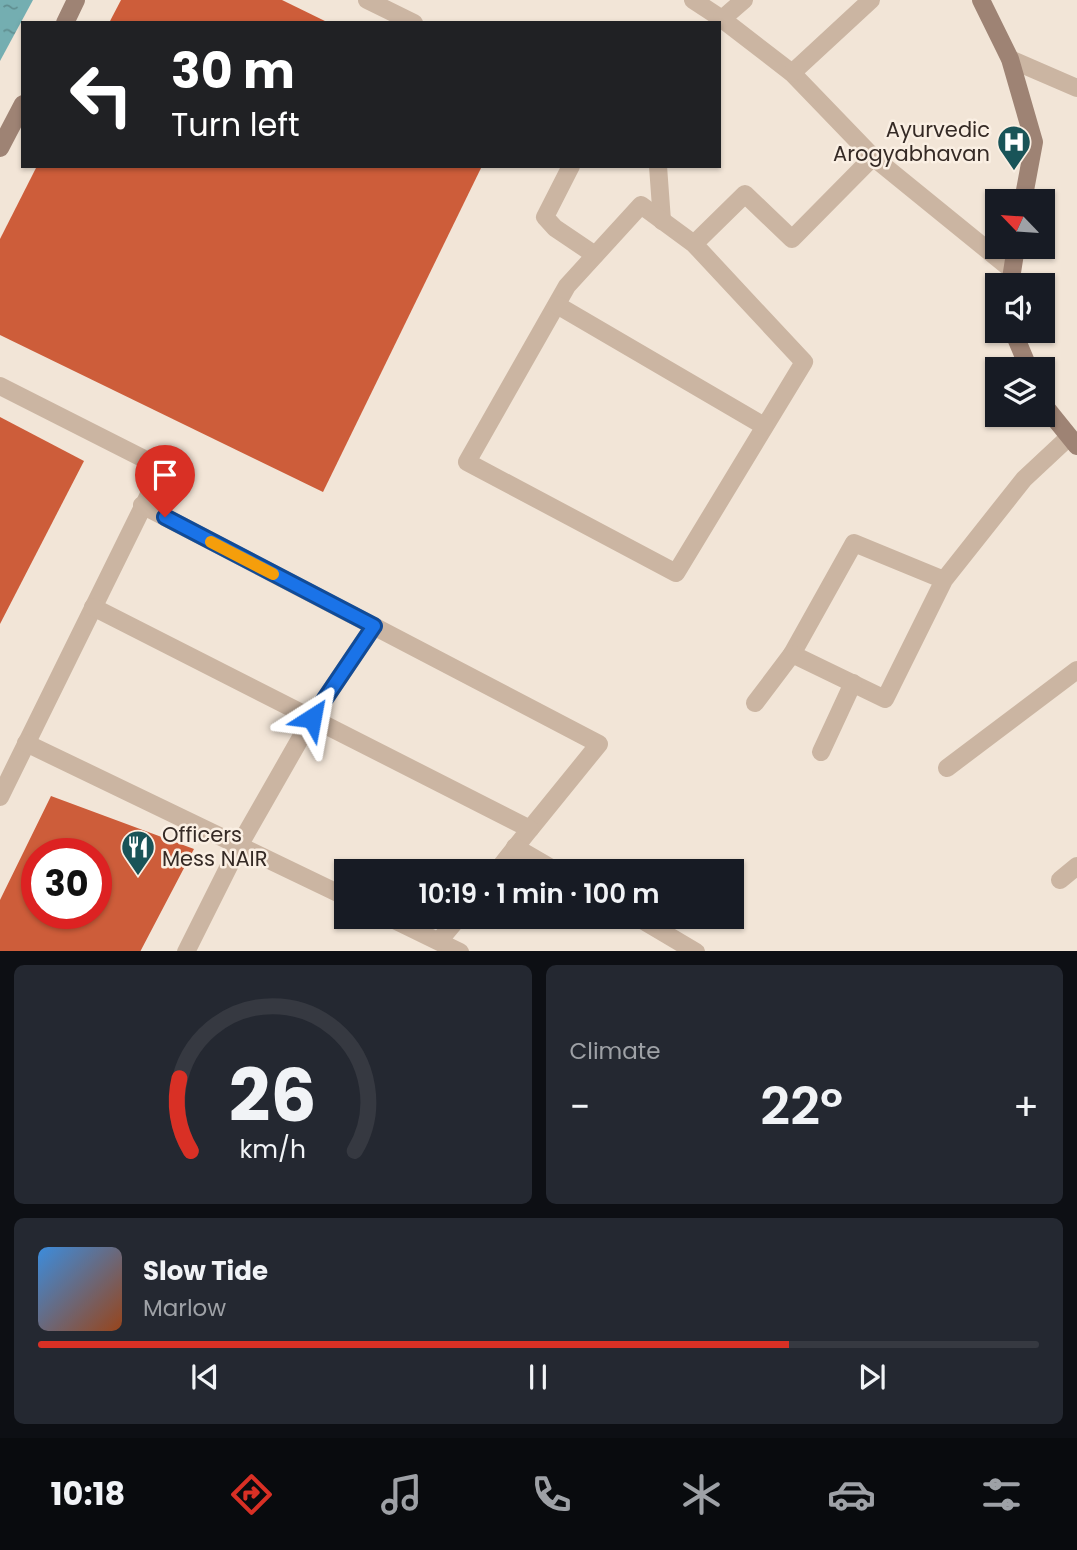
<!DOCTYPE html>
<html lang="en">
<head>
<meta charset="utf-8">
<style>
  body { margin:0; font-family:Poppins,sans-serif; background:#242831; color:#f1f3f6; height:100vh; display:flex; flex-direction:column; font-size:26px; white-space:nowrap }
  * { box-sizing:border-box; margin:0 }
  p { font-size:23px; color:#9ea1a6 }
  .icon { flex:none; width:38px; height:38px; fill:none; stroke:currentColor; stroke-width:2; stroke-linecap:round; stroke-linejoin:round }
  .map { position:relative; height:951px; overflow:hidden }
  .panel { display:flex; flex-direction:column; gap:14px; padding:14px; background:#0d0f14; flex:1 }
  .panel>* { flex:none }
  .guide { position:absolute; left:21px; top:21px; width:700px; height:147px; border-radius:0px; box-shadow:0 2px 5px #0004; background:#202124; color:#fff; overflow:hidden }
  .needle { width:46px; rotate:295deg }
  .buttons { position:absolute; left:985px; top:189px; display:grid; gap:14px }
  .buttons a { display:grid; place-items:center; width:70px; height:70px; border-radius:0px; background:#171b24; box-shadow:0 2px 5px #0004; font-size:35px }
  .speed { position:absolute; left:21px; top:838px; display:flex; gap:14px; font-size:35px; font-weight:700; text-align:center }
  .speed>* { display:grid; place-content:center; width:91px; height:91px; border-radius:50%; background:#171b24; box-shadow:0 2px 5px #0004; line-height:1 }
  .speed .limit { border:10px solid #d22; background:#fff; color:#111 }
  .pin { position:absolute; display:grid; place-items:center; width:60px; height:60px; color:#fff; margin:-72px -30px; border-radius:50% 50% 50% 0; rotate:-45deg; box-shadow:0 0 7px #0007 }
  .pin .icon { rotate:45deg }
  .me { position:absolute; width:77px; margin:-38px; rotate:34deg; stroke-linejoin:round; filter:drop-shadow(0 0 5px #0008) }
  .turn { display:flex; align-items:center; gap:24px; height:147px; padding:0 35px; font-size:32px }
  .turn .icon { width:91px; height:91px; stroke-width:2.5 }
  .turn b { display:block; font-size:49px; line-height:60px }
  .big { font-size:52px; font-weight:600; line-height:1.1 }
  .panel .card { flex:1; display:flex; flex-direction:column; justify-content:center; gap:10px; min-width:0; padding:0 24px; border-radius:10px; background:#242831 }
  .panel .dial { align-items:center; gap:0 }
  .dial svg { height:182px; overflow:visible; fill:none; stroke:#363941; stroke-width:7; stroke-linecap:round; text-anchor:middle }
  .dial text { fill:#f1f3f6; stroke:none }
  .song { display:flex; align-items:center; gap:21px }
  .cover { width:84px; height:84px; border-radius:10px; background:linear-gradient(135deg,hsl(210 70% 55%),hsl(20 70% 35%)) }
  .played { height:7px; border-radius:4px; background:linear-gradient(90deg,#d93025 75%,#363941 75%) }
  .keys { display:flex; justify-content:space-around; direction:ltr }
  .heat { display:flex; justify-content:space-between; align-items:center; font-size:38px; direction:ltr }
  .panel .tiles { flex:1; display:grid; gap:14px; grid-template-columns:1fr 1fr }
  .card:last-child { grid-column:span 2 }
  .trip { position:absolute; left:334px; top:859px; width:410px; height:70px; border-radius:0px; background:#171b24; box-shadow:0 2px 5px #0004; font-weight:600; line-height:70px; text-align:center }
  .tabs { display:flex; height:112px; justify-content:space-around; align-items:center; background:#090b0e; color:#9ea1a6 }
  .tabs .icon { width:49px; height:49px }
  .tabs .on { color:#d93025 }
  .tabs b { font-size:32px; color:#f1f3f6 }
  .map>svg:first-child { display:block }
  .water { fill:url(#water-ripples) }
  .building { fill:#cd5d3a; fill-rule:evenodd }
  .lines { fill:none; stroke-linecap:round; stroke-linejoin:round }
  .street { stroke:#cbb5a2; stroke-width:18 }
  .secondary { stroke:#9e8374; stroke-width:18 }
  .route-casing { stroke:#114b97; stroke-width:18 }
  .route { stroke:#1a73e8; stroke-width:12 }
  .slow { stroke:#f59e0b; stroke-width:12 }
  .labels { text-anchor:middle; stroke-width:5; stroke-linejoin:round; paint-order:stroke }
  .poi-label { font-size:21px; fill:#352a25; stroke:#faefe3; text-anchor:end }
</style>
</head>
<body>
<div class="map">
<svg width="1077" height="952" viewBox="0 0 1077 952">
  <defs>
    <pattern id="water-ripples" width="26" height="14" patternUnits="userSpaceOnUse" patternTransform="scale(1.75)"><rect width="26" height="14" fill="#74aeb1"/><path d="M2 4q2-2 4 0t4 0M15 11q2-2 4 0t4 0" fill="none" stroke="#608e90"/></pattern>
  </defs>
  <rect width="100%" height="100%" fill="#f2e5d7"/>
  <path class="water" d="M0,0H33L0,61Z"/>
  <g class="building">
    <path d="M121,0H282L329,23H109Z"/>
    <path d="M37,166H482L323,492L0,335V239Z"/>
    <path d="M0,417L84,461L0,624Z"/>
    <path d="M51,796L194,849L140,952H0V900ZM37,854H96V914H37Z"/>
  </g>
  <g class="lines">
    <g class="street">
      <path d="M367,0L414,23"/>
      <path d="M693,0L722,19L792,73L873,157L1012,270"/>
      <path d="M722,19L744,0"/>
      <path d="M1010,59L1077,88"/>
      <path d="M792,73L871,0"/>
      <path d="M571,166L545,217L555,228L595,255"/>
      <path d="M658,166L662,221"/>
      <path d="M694,244L804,362L676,573L467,462L567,286L641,205L694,244L745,194L792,239L873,157"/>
      <path d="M557,305L764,426"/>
      <path d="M0,386L162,468L0,797"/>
      <path d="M142,505L599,744L530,829"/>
      <path d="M944,580L885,699L792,654L854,543L944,580L1024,479L1069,437"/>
      <path d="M93,607L530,829L496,872"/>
      <path d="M755,703L792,654"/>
      <path d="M26,743L346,897"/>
      <path d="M821,752L853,683"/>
      <path d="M947,768L1077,670"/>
      <path d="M515,847L558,872"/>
      <path d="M1060,880L1077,866"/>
      <path d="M388,917L460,952"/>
      <path d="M637,917L696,952"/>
      <path d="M439,941L459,917"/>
      <path d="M186,952L239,846L312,718L374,626"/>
    </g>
    <g class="secondary">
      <path d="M981,0L1010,59L1034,142L1023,201"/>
      <path d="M65,23L76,0"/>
      <path d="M0,148L23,104"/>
      <path d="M1010,285L1016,247"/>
      <path d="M1013,331L1029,369"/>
      <path d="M1043,404L1077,446"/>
    </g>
  </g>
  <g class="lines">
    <g class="route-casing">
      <path id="route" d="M165,517L374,626L312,718"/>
    </g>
    <use href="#route" class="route"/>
    <path class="slow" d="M211,542L273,574"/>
  </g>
  <defs>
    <g id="hospital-pin" transform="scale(1.75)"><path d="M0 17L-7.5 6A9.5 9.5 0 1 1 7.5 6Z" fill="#195458" stroke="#faefe3"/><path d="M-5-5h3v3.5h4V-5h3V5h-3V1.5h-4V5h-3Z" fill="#fff"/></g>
    <g id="restaurant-pin" transform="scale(1.75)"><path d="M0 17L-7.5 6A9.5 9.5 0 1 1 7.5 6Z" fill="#195458" stroke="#faefe3"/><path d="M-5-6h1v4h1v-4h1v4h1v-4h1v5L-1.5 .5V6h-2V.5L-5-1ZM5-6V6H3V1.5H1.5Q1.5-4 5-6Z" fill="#fff"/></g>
  </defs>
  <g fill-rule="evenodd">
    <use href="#hospital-pin" x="1014" y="142"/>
    <use href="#restaurant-pin" x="138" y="847"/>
  </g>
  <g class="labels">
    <g class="poi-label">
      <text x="990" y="137">Ayurvedic<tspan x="990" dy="24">Arogyabhavan</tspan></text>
      <text x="162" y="842" text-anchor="start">Officers<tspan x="162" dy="24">Mess NAIR</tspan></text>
    </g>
  </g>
</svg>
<div class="buttons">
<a><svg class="needle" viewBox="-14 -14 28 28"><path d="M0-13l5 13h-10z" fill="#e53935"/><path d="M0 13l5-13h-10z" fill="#9ea1a6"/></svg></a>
<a><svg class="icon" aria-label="sound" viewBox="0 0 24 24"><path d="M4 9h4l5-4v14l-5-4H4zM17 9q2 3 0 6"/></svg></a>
<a><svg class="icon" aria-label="layers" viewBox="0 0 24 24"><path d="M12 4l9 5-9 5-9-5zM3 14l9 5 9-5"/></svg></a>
</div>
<div class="speed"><div class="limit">30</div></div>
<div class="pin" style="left:165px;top:517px;background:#d93025"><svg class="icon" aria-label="arrive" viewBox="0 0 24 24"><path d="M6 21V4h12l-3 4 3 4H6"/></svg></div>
<svg class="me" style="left:312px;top:718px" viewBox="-20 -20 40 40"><path d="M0-17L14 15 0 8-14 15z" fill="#1a73e8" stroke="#fff" stroke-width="4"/></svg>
<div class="trip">10:19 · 1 min · 100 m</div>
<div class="guide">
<div class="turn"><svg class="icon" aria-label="left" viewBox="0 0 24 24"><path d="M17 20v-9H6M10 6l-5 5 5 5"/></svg><div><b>30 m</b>Turn left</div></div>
</div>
</div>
<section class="panel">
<div class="tiles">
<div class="card dial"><svg viewBox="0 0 100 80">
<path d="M14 69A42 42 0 1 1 86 69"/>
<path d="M14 69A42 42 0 0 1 9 37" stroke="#d93025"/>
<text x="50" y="56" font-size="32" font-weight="700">26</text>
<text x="50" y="72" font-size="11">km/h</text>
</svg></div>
<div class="card"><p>Climate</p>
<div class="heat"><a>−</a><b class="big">22°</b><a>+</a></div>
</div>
<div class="card">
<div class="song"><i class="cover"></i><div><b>Slow Tide</b><p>Marlow</p></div></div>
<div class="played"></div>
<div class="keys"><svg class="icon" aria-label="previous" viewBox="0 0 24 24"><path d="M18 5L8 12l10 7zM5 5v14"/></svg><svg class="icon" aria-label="pause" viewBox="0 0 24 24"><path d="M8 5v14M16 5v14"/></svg><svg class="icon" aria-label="next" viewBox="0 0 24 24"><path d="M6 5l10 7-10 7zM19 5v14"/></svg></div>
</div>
</div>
</section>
<nav class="tabs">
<b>10:18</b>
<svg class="icon on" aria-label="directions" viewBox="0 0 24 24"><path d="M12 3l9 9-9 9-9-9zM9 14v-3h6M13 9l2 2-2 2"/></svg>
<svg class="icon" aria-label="music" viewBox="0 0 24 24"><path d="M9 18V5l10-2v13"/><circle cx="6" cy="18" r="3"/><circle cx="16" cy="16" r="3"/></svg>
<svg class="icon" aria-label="phone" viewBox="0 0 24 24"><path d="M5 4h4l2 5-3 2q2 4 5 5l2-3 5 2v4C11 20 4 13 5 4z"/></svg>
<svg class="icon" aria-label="climate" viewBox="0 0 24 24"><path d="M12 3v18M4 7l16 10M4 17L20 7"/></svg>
<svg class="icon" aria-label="car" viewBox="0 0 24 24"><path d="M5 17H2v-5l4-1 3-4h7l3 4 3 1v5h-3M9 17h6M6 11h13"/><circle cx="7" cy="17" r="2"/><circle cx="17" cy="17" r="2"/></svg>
<svg class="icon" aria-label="filters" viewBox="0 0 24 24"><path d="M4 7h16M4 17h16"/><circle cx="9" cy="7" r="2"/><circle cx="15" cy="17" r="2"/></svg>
</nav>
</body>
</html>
